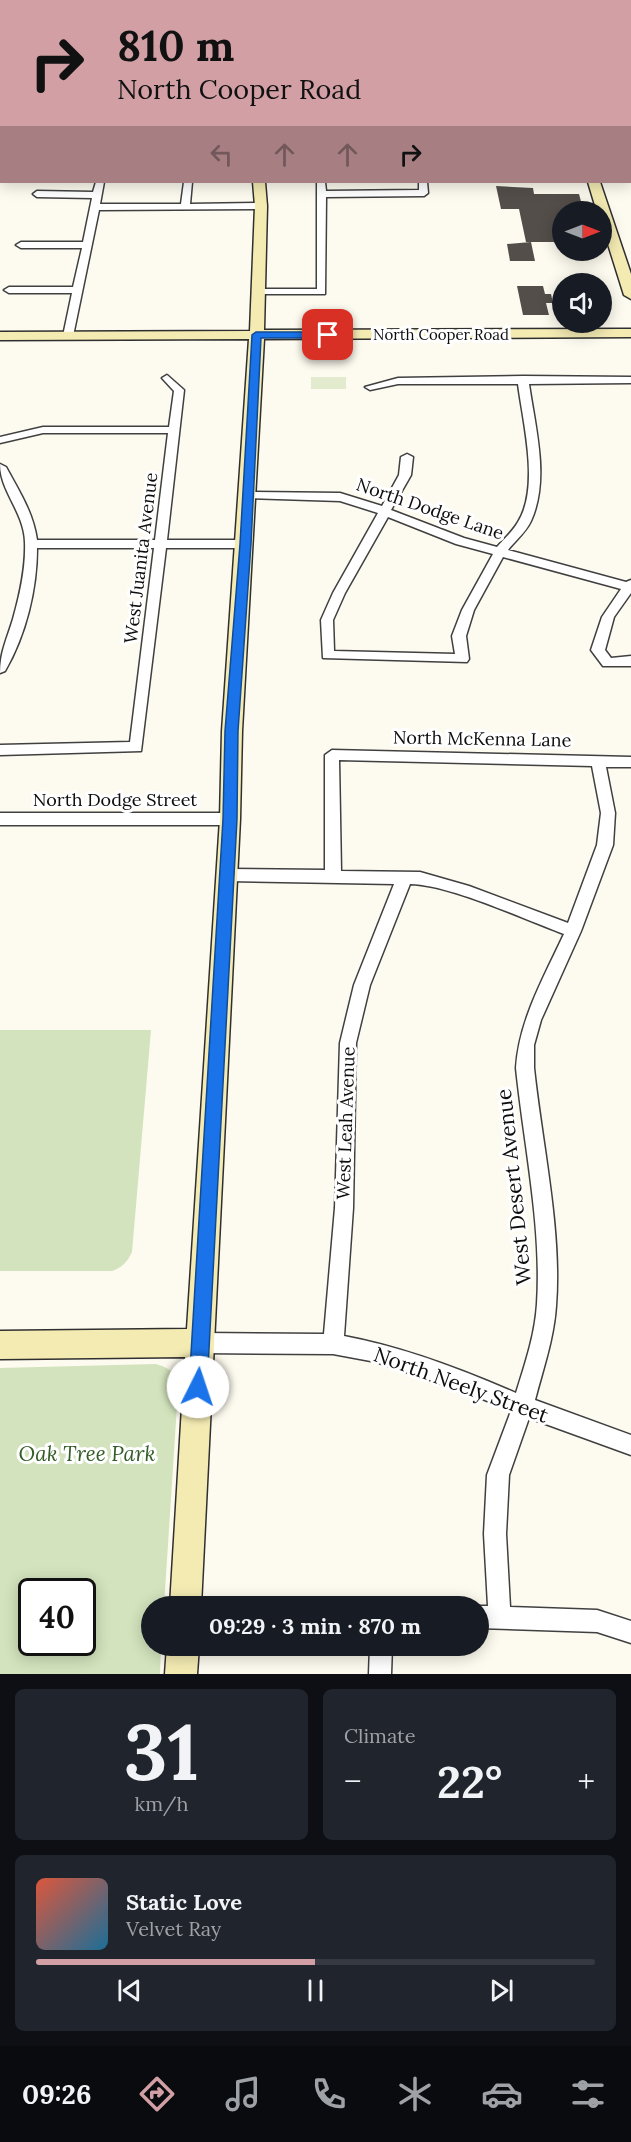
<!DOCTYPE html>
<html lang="en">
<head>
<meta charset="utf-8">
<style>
  body { margin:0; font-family:Lora,serif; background:#20242c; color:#f1f3f6; height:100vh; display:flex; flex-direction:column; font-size:22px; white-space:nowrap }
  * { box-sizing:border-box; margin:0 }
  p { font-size:20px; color:#9ea1a6 }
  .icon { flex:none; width:33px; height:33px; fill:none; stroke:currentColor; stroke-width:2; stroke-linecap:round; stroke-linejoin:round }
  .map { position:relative; height:1674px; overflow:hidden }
  .drawer { display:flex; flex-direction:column; gap:15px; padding:15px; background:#0d0f14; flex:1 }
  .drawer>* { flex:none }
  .guide { position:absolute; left:0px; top:0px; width:632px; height:183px; box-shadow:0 3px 15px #0003; background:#d19fa4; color:#111; overflow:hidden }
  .needle { width:39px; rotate:90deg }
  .buttons { position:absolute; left:552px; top:201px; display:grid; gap:12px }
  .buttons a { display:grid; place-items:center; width:60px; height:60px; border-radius:50%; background:#171b24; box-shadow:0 3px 15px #0003; font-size:30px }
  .speed { position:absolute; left:18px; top:1578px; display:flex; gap:12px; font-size:30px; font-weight:700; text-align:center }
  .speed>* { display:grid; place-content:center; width:78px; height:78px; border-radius:50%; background:#171b24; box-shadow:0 3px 15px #0003; line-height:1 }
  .speed .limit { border:3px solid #111; border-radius:9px; background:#fff; color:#111 }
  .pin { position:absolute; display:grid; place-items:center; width:51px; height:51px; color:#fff; margin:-26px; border-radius:12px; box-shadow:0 3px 9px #0006 }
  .me { position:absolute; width:66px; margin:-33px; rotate:4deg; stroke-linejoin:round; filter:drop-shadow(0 0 4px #0008) }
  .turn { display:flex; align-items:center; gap:21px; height:126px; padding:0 18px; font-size:27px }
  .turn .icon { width:78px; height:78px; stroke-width:2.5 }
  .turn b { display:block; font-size:42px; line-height:51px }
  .lanes { display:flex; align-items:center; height:57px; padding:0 18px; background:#0003; justify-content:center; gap:30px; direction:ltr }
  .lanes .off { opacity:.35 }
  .big { font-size:45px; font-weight:800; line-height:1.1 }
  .drawer .card { flex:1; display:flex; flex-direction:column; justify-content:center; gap:9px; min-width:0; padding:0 21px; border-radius:9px; background:#20242c }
  .drawer .dial { align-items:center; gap:0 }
  .dial b { font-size:78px; line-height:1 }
  .song { display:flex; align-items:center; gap:18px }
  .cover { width:72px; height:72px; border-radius:9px; background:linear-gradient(135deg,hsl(10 70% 55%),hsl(200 70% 35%)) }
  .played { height:6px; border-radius:3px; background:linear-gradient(90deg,#d19fa4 50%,#363941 50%) }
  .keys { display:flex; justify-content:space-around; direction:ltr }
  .heat { display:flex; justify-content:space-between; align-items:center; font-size:33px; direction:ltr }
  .drawer .tiles { flex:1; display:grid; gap:15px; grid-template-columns:1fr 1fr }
  .card:last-child { grid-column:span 2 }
  .trip { position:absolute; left:141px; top:1596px; width:348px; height:60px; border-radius:30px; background:#171b24; box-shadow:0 3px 15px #0003; font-weight:800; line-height:60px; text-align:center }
  .tabs { display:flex; height:96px; justify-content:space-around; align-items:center; background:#090b0e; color:#9ea1a6 }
  .tabs .icon { width:42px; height:42px }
  .tabs .active { color:#d19fa4 }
  .tabs b { font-size:27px; color:#f1f3f6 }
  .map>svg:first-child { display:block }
  .green { fill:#d2e3bd; fill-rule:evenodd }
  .pitch { fill:#e2ebce }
  .building { fill:#544e4b }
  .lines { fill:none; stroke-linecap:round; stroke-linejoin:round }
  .street-casing { stroke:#404040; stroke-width:3 }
  .secondary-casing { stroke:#2f2f2f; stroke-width:3 }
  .street { fill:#fff; fill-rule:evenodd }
  .secondary { fill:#f4ebb3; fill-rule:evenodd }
  .route { fill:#1a73e8; stroke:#114b97; stroke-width:1.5 }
  .labels { text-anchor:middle; stroke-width:6; stroke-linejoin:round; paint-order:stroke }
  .far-street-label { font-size:15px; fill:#0d0d0d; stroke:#fff }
  .street-label { font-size:18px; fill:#0d0d0d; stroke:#fff }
  .near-street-label { font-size:21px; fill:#0d0d0d; stroke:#fff }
  .near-park-label { font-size:21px; font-style:italic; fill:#335c26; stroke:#fff }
</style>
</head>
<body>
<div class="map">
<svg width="631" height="1674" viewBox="0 0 631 1674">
  <rect width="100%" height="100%" fill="#fdfaef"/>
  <g class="green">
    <path d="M0,1030H151L132,1252C127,1262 123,1267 112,1271H0Z"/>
    <path d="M156,1364C172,1369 176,1373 178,1390L164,1606H152V1646H161L160,1674H0V1368ZM32,1592H82V1642H32Z"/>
  </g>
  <rect class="pitch" x="311" y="377" width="35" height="12"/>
  <g class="building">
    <path d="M496,186L533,188L534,194H579L583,209H562V242H526L519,209H501Z"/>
    <path d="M531,242L535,261H510L507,244Z"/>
    <path d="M517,286H543L545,294H551L553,303H546L549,315H523Z"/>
  </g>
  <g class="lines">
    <g class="street-casing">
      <g id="street">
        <path d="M613,0H621V2H614Z"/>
        <rect x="0" y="13" width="2" height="4"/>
        <rect x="630" y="172" width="1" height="6"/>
        <path d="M96,182H104L100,204H181L184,182H192L190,204L261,203L266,206L261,209L99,210L73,336L68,339L63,336L72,293H9L4,290L9,287H73L82,248H21L16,245L21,242H83L92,198L37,197L33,194L37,191L93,192Z"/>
        <path d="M317,182H325L326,191L419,190V182H427L428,193L424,196L326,197L325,294H255V290L258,289H317Z"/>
        <path d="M167,375L184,390L167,540H245L251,544L245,548H166L141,751L0,755V745L130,742L154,548H37C37,589 26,635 5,671L0,673C0,652 7,639 13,619C20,594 26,568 25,542C24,512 0,491 0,464L6,467C19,491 33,512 37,540H155L168,433H43L0,443V437L43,427H169L174,391L162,378Z"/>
        <path d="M523,376L631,377V383L529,384C535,427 550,479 531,521C526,532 515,541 508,550L626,582L631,580V593L614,617L605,650L611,658L631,656V666H603L591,650L602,617L621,589L503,557L474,610L466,636L469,659L467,662L323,658L321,620L333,593L378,513L340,501L248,498L244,496V492L340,493L382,506L399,475L401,457L407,454L413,457L411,475L391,510L464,538L497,547C504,539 513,531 518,522C540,487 523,423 518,384H398L370,390L365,387L398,378ZM388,517L456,544L493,554L462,610L452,636L455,654L334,651L333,620L345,593Z"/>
        <path d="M332,750L631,757V767H606L615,813L613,845L581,931L541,1020L534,1045V1068C542,1144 562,1230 556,1306C554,1338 543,1369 535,1400L631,1435V1455L529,1418L509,1475L506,1534L510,1607L597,1610L631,1621V1643L597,1632L478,1628V1606H476H488L484,1534L487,1475L511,1411L466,1392L376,1362L333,1354L201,1353L194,1350L191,1343L194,1336L201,1333L324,1334L335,1208L340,1043L354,985L394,884L227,881L222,879L219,875L222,871L227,869L325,870V755ZM339,760L592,766L601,813L597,845L568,923L469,886L420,872L341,871ZM410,884C451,885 523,919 564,934C544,977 519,1020 516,1068C524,1146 542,1226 537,1304C535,1335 525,1364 516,1393C461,1369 403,1347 344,1336L353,1208L356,1043L370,985Z"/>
        <path d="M0,813H230L235,815L237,819L235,823L230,825H0Z"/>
        <path d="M370,1646H392L391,1674H369Z"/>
      </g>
    </g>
    <g class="secondary-casing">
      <g id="secondary">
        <rect x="259" y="0" width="10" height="2"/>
        <rect x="630" y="25" width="1" height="6"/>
        <path d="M253,182H265L267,206L264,330L631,329V337L264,339L242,731L240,819L201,1606H170L185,1357L0,1359V1331L187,1329L220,819L222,731L249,339L0,340V332L250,331L255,206Z"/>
        <path d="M588,182H600L631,274V299L624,295L602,225V212H597Z"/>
        <path d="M167,1646H199L197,1674H165Z"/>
      </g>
    </g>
    <use href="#street" class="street"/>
    <use href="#secondary" class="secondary"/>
  </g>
  <path class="route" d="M256,332H328L333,335L328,338H261L251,544L238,731L237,819L207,1387L205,1394L198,1397L192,1394L189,1387L223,819L225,731L240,544L252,335Z"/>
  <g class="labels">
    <g class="far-street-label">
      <text x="441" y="340">North Cooper Road</text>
    </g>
    <g class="street-label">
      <text transform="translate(430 509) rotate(19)" y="6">North Dodge Lane</text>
      <text transform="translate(141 558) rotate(-83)" y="6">West Juanita Avenue</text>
      <text transform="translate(482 739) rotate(1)" y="6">North McKenna Lane</text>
      <text x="115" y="806">North Dodge Street</text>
      <text transform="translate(346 1123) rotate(-88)" y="6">West Leah Avenue</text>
    </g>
    <g class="near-street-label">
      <text transform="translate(514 1187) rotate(-96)" y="7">West Desert Avenue</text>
      <text transform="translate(461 1385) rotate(20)" y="7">North Neely Street</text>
    </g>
    <g class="near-park-label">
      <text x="87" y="1461">Oak Tree Park</text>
    </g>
  </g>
</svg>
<div class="buttons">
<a><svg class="needle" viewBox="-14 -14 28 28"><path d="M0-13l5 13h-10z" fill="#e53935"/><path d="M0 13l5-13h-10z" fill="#9ea1a6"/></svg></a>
<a><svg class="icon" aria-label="sound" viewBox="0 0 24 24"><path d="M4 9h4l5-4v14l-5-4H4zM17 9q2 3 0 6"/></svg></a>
</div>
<div class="speed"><div class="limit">40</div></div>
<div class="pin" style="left:328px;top:335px;background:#d93025"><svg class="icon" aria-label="arrive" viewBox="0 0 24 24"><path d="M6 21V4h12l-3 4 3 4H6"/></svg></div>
<svg class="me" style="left:198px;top:1387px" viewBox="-20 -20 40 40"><circle r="19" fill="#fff"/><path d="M0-13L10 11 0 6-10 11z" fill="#1a73e8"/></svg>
<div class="trip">09:29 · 3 min · 870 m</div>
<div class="guide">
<div class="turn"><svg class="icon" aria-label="right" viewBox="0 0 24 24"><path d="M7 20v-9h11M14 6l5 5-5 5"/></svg><div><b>810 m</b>North Cooper Road</div></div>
<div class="lanes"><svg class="icon off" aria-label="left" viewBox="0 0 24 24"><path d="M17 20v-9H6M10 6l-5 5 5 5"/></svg><svg class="icon off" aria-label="ahead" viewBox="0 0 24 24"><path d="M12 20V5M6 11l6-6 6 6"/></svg><svg class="icon off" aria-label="ahead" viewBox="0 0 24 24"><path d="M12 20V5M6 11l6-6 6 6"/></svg><svg class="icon" aria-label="right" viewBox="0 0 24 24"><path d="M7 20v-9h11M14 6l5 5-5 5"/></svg></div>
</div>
</div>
<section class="drawer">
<div class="tiles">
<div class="card dial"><b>31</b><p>km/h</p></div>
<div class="card"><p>Climate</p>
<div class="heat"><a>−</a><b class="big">22°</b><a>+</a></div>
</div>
<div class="card">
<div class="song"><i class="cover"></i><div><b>Static Love</b><p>Velvet Ray</p></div></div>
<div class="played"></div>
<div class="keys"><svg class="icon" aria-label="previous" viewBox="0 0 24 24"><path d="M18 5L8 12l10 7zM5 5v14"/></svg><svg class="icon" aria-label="pause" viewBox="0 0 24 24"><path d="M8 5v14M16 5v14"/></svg><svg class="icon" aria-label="next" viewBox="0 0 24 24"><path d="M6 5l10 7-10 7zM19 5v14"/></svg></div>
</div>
</div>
</section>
<nav class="tabs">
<b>09:26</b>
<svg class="icon active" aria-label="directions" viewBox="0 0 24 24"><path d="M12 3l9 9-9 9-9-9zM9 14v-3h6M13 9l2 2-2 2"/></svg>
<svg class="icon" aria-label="music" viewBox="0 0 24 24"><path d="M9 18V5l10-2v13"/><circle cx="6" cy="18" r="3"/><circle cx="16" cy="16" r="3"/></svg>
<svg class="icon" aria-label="phone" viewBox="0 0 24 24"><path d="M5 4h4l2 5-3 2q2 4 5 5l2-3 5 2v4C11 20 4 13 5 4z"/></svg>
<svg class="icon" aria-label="climate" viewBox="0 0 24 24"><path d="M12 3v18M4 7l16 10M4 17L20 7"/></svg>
<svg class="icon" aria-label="car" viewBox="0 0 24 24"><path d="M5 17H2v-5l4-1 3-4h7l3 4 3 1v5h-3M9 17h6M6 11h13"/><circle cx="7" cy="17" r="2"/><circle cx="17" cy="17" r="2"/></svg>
<svg class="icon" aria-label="filters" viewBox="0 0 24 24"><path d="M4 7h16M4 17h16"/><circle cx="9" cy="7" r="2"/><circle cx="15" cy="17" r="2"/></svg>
</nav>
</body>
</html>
